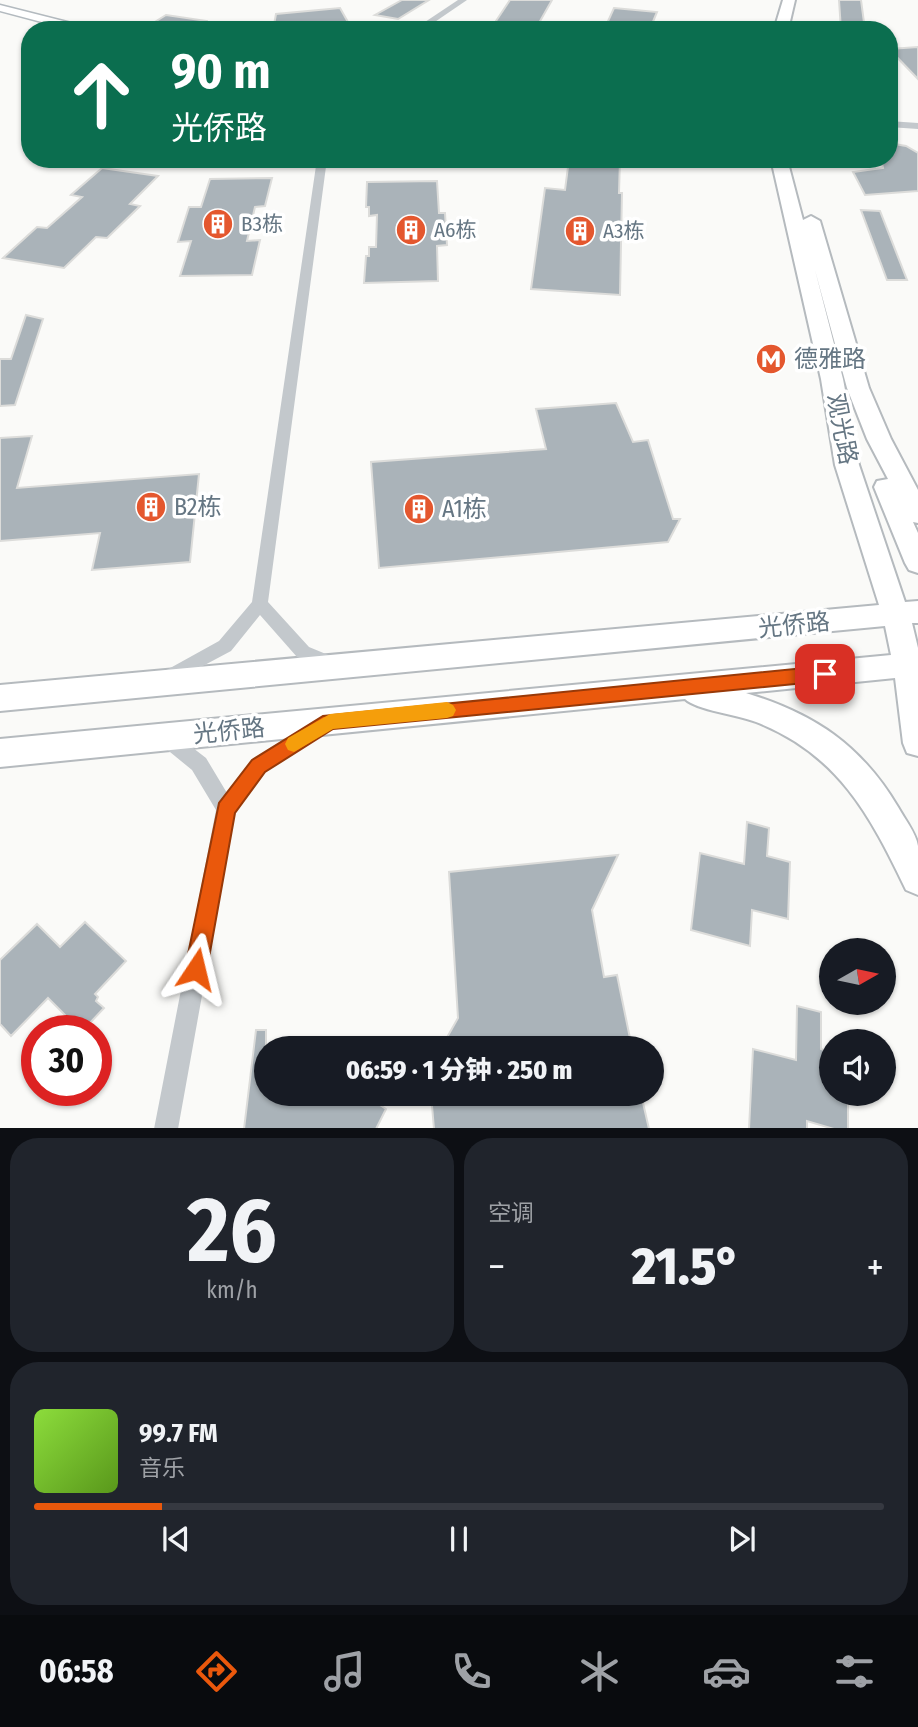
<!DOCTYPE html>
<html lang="zh">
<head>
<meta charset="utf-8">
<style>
  body { margin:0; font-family:"Fira Sans Condensed","Noto Sans SC",sans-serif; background:#20242c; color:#f1f3f6; height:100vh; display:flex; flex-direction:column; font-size:26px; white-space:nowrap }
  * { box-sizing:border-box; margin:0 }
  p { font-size:23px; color:#9ea1a6 }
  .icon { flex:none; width:38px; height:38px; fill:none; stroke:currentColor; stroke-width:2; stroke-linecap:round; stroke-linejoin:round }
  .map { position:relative; height:1128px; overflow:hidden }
  .sheet { display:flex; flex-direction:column; gap:10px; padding:10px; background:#0d0f14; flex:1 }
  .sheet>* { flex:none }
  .top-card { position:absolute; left:21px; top:21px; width:877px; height:147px; border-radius:28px; box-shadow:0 2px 5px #0004; background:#0b6e4f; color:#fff; overflow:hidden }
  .needle { width:46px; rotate:81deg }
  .fabs { position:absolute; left:819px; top:938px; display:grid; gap:14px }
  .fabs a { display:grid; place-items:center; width:77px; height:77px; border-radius:50%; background:#171b24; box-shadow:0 2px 5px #0004; font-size:35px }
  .speed { position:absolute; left:21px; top:1015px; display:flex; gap:14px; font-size:35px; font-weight:700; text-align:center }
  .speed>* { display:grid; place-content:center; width:91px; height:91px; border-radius:50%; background:#171b24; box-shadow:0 2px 5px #0004; line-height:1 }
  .speed .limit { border:10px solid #d22; background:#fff; color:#111 }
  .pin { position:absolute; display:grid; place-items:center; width:60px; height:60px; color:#fff; margin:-30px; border-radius:14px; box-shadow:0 4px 10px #0006 }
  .me { position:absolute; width:77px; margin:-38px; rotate:10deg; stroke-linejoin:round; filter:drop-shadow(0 0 5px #0008) }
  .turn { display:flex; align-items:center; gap:24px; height:147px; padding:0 35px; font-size:32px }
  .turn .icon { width:91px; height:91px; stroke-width:2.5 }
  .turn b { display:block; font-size:49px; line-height:60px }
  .big { font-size:52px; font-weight:800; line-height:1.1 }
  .sheet .card { flex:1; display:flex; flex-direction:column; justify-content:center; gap:10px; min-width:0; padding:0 24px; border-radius:28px; background:#20242c }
  .sheet .dial { align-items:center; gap:0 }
  .dial b { font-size:91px; line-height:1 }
  .song { display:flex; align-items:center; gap:21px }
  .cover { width:84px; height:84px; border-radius:10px; background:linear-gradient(135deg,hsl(90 70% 55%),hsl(90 70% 35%)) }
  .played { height:7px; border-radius:4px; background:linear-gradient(90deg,#ea580c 15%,#363941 15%) }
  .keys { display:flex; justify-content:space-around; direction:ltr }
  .heat { display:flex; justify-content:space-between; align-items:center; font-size:38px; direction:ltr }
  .sheet .tiles { flex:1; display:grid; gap:10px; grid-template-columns:1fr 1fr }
  .card:last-child { grid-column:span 2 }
  .trip { position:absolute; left:254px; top:1036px; width:410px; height:70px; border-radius:35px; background:#171b24; box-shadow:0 2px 5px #0004; font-weight:800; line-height:70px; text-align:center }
  .dock { display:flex; height:112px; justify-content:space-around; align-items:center; background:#090b0e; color:#9ea1a6 }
  .dock .icon { width:49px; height:49px }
  .dock .active { color:#ea580c }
  .dock b { font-size:32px; color:#f1f3f6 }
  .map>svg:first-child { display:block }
  .building { fill:#aab3b9; stroke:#dcdcda; stroke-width:2 }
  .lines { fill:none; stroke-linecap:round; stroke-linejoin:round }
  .secondary-casing { stroke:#b3babf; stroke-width:3 }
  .primary-casing { stroke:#b5babe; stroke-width:4 }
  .street { fill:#c3c8cc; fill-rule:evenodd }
  .secondary { fill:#fff; fill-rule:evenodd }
  .primary { fill:#fff; fill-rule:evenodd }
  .route { fill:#ea580c; stroke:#983908; stroke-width:2 }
  .slow { fill:#f59e0b }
  .labels { text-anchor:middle; stroke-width:7; stroke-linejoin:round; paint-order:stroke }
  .far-poi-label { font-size:21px; fill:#657683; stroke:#fff; text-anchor:start }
  .poi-label { font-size:24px; fill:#657683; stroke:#fff; text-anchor:start }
  .street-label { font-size:24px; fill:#657683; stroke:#fff }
</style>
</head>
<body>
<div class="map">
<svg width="918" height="1129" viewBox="0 0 918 1129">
  <rect width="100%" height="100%" fill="#fafaf8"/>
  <g class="building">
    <path d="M402,0H429L398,19L375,15Z"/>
    <path d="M510,0H552L535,30H490Z"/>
    <path d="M839,0H861L865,30H841Z"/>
    <path d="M340,8L349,24L273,30L276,14Z"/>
    <path d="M614,8L657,12L650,29L604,30Z"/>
    <path d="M166,15L207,21L206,30H142Z"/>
    <path d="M918,47V79L889,49Z"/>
    <path d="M889,143L906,146L918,153V191L865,195L853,172L883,168L881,159H889Z"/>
    <path d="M569,159H620L619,193H622L620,295L531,289L545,188L565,190Z"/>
    <path d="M102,168L158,176L130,204L140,206L107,238L96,237L64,268L3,258L37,227L47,228L82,197L71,195Z"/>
    <path d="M272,178L265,206L255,207L247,241L260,240L252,275L180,276L191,241L178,242L189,207H201L210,179Z"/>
    <path d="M437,181L439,213H445L447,245L437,246L438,281L364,283L366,256H369V247H376L377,215L369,216V207H366L367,182Z"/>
    <path d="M861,210L880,211L907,280H887Z"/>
    <path d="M26,315L43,319L15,405L0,406V359H11Z"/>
    <path d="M616,403L633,442L648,440L673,519H680L668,542L379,568L371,462L546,449L536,409Z"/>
    <path d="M32,436L17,488L199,474L190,562L92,570L100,533L0,541V438Z"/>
    <path d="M747,822L769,828L767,856L790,862L788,919L752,910L750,946L691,930L700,853L744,864Z"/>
    <path d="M618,855L592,910L604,977L617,975L632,1048H441L458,1018L449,872Z"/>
    <path d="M85,922L126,961L95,994L98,997L96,1001L104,1008L88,1025L84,1020L77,1027L48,998L11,1036L0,1024V960L37,924L60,947Z"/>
    <path d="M797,1006L821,1012V1049L831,1052V1094H848V1129H834L807,1121V1129H749L753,1049L796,1060Z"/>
    <path d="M256,1030H266V1094H363L386,1109L376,1129H244Z"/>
    <path d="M431,1094H641L649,1129H434Z"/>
  </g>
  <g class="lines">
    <g class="secondary-casing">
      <path id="secondary" d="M0,5L91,28L93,30H72L0,11Z"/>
    </g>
    <g class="primary-casing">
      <g id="primary">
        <path d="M783,0H795L788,30H774Z"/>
        <path d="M771,159H787L803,220L811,216L820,221L869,388L891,439L918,490V523L913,522L918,533V573L909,570L905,563L874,487L877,481L888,479L867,439L847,388L815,270L843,379L859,465L905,602L918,601V623H912L918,648V756L907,753L903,743L895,678L746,693C815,714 861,745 898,807C904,818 916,833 918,846C918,861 918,879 918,895L906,890C870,815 838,754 756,722C739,715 696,710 685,699L0,767V739L891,655L885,626L0,711V685L879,605L835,465L821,379Z"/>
      </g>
    </g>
    <g class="street">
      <path d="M458,0H467L423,30H413Z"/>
      <path d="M889,121L918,123V129L889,127Z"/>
      <path d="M317,159H327L268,602L309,647L338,659L341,664L338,669L332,671L297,657L260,615L231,651L169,684L163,682L160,677L163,672L219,641L252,602Z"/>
      <path d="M322,718L328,720L331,726L328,732L266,772L235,812L178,1129H154L216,810L192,770L159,743L156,737L159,731L165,729L171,731L206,758L227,793L252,760Z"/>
    </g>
    <use href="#secondary" class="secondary"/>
    <use href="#primary" class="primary"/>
  </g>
  <path class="route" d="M825,666L831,669L834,674L831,679L825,681L333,729L265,772L235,813L207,969L204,977L196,980L188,977L185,969L219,803L252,760L323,716Z"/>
  <path class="slow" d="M447,702L453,705L456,710L453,716L447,718L333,729L294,752L288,750L285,744L288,738L330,714Z"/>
  <defs>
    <g id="building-disc" transform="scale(1.575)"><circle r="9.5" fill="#e4572e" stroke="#fff"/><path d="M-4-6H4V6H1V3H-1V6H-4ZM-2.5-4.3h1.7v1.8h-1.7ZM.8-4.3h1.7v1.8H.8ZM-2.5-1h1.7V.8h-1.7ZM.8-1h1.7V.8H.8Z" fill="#fff"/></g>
    <g id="metro-disc" transform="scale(1.575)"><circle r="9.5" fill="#e4572e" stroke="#fff"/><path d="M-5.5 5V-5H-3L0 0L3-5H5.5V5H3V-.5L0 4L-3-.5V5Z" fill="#fff"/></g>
  </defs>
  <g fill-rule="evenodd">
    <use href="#building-disc" x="218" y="224"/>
    <use href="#building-disc" x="411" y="230"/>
    <use href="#building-disc" x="580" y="231"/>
    <use href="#metro-disc" x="771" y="359"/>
    <use href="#building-disc" x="151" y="507"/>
    <use href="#building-disc" x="419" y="509"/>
  </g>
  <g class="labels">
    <g class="far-poi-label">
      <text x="241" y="231">B3栋</text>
      <text x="434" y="237">A6栋</text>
      <text x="603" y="238">A3栋</text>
    </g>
    <g class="poi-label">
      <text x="794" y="367">德雅路</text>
      <text x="174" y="515">B2栋</text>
      <text x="442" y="517">A1栋</text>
    </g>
    <g class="street-label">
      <text transform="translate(842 429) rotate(79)" y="8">观光路</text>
      <text transform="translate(794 625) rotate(-6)" y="8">光侨路</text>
      <text transform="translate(229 731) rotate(-6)" y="8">光侨路</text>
    </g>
  </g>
</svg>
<div class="fabs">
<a><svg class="needle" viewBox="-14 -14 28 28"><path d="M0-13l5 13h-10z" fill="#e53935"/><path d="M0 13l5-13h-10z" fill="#9ea1a6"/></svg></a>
<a><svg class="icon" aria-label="sound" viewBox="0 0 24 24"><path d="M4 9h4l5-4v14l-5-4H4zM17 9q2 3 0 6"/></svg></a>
</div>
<div class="speed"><div class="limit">30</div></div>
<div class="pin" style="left:825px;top:674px;background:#d93025"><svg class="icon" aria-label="arrive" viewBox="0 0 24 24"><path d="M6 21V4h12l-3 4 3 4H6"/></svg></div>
<svg class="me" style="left:196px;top:969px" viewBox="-20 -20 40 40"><path d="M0-17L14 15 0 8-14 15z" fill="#ea580c" stroke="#fff" stroke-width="4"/></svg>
<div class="trip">06:59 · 1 分钟 · 250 m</div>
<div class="top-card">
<div class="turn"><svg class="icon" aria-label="ahead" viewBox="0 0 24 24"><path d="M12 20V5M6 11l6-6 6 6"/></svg><div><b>90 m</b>光侨路</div></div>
</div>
</div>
<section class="sheet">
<div class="tiles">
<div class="card dial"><b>26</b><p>km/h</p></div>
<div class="card"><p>空调</p>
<div class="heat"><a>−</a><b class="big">21.5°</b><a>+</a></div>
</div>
<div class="card">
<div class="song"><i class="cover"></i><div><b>99.7 FM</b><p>音乐</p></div></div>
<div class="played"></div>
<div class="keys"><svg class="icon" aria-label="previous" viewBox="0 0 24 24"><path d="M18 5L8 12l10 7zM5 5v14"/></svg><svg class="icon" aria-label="pause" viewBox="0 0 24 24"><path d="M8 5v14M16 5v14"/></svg><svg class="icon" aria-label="next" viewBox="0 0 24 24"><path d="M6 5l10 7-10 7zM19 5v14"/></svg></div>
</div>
</div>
</section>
<nav class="dock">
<b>06:58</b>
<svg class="icon active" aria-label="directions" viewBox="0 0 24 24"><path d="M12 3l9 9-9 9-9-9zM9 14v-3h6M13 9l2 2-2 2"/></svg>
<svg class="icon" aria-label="music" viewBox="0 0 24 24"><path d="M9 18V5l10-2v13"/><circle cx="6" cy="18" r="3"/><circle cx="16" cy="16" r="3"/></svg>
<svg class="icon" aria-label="phone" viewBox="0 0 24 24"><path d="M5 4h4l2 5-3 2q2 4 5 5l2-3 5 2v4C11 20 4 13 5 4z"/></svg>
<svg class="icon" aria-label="climate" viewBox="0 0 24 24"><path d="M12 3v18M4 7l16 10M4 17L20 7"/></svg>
<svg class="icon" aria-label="car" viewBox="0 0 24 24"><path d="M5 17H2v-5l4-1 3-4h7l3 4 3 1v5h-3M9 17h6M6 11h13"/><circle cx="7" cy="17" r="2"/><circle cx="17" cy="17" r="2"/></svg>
<svg class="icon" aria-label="filters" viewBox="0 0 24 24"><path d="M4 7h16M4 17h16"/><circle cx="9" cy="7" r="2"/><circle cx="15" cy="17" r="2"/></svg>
</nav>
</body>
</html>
